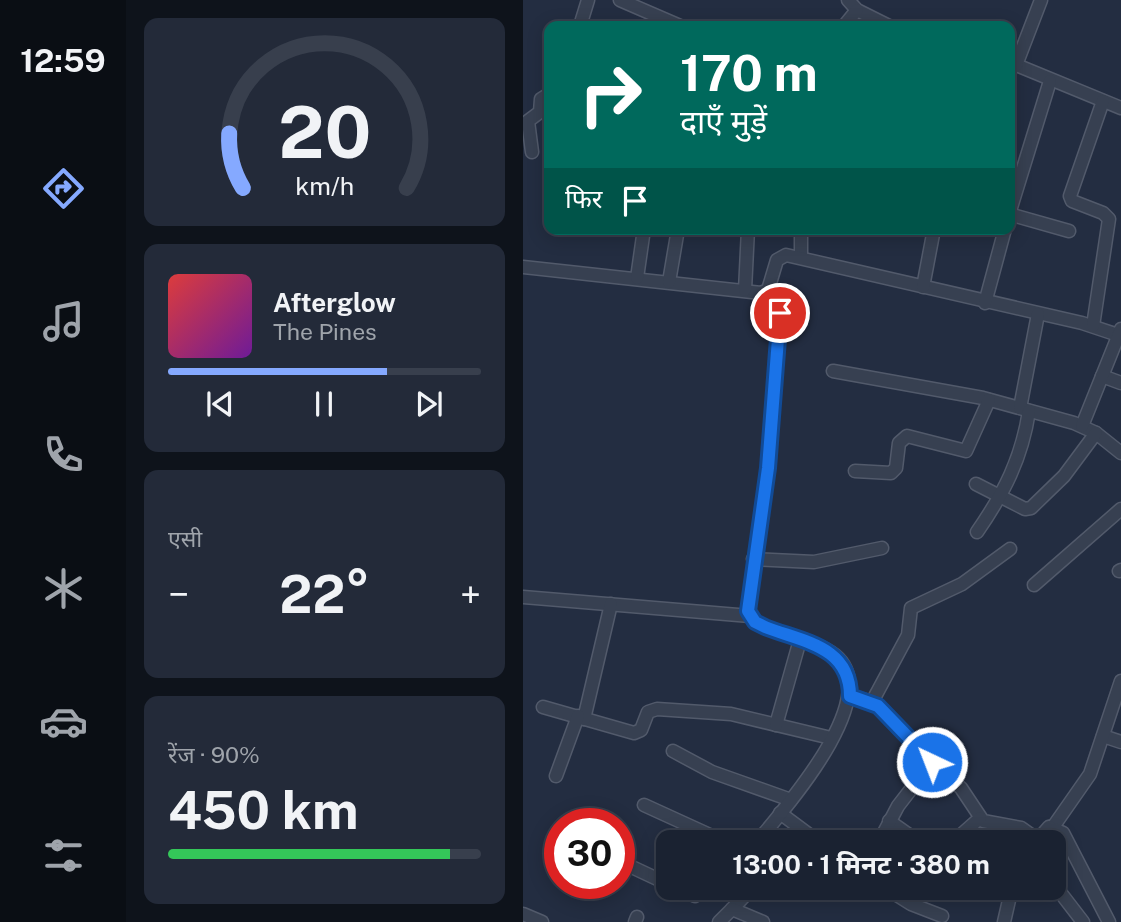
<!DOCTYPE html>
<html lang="hi">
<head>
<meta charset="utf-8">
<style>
  body { margin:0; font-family:"Public Sans","Noto Sans Devanagari",sans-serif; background:#232a39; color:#f1f3f6; height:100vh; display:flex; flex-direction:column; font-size:26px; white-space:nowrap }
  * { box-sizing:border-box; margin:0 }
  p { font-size:23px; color:#9fa4ab }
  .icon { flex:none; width:38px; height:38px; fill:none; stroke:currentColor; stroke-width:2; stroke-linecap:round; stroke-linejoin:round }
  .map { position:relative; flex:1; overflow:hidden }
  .sheet { display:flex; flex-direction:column; gap:18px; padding:18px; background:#0e131b; width:397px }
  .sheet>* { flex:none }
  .banner { position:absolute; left:21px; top:21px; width:471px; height:214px; border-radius:14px; box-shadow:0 4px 18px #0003,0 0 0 2px #383f4d; background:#00695c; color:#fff; overflow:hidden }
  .speed { position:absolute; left:21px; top:808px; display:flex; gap:14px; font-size:35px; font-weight:700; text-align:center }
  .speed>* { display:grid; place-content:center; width:91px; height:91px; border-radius:50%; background:#1a2231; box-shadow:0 4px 18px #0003,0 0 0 2px #383f4d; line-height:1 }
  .speed .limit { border:10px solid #d22; background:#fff; color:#111 }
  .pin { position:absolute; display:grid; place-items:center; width:60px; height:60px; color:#fff; margin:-30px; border:4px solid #fff; border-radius:50%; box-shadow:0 2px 7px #0007 }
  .me { position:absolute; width:77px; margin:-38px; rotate:317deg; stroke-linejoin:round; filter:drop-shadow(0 0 5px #0008) }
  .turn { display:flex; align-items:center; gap:24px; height:147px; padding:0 21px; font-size:32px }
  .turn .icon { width:91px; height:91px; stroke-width:2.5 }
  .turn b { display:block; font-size:49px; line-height:60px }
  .then { display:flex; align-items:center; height:66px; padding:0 21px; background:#0003; gap:14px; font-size:26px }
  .big { font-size:52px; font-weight:700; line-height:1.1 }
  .sheet .card { flex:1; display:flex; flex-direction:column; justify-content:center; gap:10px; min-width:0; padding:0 24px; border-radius:14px; background:#232a39 }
  .sheet .dial { align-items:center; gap:0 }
  .dial svg { height:182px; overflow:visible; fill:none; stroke:#383f4d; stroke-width:7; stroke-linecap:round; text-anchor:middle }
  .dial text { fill:#f1f3f6; stroke:none }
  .song { display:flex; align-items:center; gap:21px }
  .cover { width:84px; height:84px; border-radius:10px; background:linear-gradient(135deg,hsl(0 70% 55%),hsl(280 70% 35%)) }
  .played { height:7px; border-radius:4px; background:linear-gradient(90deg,#85a9ff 70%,#383f4d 70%) }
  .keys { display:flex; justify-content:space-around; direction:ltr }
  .heat { display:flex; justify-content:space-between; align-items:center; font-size:38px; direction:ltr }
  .charge { height:10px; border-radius:5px; background:linear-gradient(90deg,#34c759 90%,#383f4d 0) }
  .trip { position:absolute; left:133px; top:830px; width:410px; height:70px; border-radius:14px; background:#1a2231; box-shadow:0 4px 18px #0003,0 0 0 2px #383f4d; font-weight:700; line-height:70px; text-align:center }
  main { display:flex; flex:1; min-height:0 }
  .dock { display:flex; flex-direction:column; width:126px; justify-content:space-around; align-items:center; background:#0a0e14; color:#9fa4ab }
  .dock .icon { width:49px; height:49px }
  .dock .active { color:#85a9ff }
  .dock b { font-size:32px; color:#f1f3f6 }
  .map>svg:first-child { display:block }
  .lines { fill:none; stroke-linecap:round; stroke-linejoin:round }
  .minor-casing { stroke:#525a6b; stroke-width:15 }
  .minor { stroke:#374051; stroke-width:12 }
  .route-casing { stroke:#114b97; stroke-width:18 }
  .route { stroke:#1a73e8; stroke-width:12 }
</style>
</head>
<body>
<main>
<nav class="dock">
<b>12:59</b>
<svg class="icon active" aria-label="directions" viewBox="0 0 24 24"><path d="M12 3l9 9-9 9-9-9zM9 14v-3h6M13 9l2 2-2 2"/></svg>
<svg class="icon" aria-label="music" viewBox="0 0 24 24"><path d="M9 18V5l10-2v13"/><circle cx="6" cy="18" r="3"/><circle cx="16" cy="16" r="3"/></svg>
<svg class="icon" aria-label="phone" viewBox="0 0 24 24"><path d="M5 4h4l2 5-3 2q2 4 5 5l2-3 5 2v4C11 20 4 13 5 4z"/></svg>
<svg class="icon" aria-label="climate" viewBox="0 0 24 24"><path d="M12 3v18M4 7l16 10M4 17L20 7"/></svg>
<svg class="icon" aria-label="car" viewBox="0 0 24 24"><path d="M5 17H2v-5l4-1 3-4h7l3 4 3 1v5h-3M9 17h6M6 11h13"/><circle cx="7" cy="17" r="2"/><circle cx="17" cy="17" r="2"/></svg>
<svg class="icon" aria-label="filters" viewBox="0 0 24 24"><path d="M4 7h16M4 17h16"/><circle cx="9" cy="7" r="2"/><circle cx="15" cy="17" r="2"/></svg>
</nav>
<section class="sheet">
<div class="card dial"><svg viewBox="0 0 100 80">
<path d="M14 69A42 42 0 1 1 86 69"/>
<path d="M14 69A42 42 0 0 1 8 45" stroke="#85a9ff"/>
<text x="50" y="56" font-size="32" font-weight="700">20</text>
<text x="50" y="72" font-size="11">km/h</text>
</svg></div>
<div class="card">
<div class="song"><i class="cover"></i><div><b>Afterglow</b><p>The Pines</p></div></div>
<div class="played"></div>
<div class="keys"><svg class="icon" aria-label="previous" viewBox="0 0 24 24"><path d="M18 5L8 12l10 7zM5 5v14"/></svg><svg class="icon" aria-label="pause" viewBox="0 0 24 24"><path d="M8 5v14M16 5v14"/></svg><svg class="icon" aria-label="next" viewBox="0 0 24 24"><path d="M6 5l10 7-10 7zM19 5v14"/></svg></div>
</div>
<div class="card"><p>एसी</p>
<div class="heat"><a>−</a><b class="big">22°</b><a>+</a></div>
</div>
<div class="card"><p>रेंज · 90%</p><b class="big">450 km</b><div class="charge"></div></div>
</section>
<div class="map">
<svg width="598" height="922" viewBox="0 0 598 922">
  <rect width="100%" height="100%" fill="#232d41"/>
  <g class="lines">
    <g class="minor-casing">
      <g id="minor">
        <path d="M97,0L157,26"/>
        <path d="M325,0L334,10L366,26"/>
        <path d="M57,26L65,0"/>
        <path d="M321,26L334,10"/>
        <path d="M486,62L598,108"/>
        <path d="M493,65L518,0"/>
        <path d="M527,81L486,214L546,231"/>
        <path d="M9,152L5,121L17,112L18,99L26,94"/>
        <path d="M278,229V257"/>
        <path d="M0,267L238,293L245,290L254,260L263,255L559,323L598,336"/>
        <path d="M114,278L121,229"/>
        <path d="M146,282L155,229"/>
        <path d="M400,287L411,229"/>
        <path d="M222,290L225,229"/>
        <path d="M462,303L482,229"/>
        <path d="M570,326L586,219L580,213L549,201L547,196L580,101"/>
        <path d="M310,371L460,398L551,423L573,433L598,453"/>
        <path d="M579,376L598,383"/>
        <path d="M497,408L515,314"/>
        <path d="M559,426L598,329"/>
        <path d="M332,471L368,473L373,468L376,443L384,436L443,451L466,400"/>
        <path d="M453,484L502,509L508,508L541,476L573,433"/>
        <path d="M454,532C481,493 499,458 506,411"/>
        <path d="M230,559L291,562L359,548"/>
        <path d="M596,571L598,570"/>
        <path d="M511,585L598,509"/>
        <path d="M0,597L227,616"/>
        <path d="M327,696L349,702L360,710L413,767L438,788L460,821L498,828L515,840"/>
        <path d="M349,702L385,635L388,608L439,584L487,549"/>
        <path d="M20,707L111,733L118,730L125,712L134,709L208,714L308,738"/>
        <path d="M61,719L88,604"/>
        <path d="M253,725L277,640"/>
        <path d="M580,736L598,742"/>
        <path d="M150,751L189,772L268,800"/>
        <path d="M33,776L55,716"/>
        <path d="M121,805L202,842"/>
        <path d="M257,813L296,842"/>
        <path d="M366,821L396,842"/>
        <path d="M530,827L567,774L598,681"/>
        <path d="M234,842C263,807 362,696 312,655C297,643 261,634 242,627L232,622L225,611L245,468L257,313L255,301L245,290"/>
        <path d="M356,842L375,806L409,762"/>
        <path d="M430,842L457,818"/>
        <path d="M513,842L526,827L540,833L586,922"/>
        <path d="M96,861L145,884"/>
        <path d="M530,883L560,922"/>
        <path d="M153,887L172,896L186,887"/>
        <path d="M361,887L388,904L419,916"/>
        <path d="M209,909L230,887"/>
        <path d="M0,914L19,922"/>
        <path d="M112,922L114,917"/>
        <path d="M196,922L209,909L240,922"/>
        <path d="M481,922L489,887"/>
      </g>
    </g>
    <use href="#minor" class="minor"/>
  </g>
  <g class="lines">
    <g class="route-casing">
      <path id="route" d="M257,313L245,468L225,611L232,622L242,627C280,642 327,646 327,696L355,706L409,762"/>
    </g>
    <use href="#route" class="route"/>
  </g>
</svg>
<div class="speed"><div class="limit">30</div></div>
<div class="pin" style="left:257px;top:313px;background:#d93025"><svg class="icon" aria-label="arrive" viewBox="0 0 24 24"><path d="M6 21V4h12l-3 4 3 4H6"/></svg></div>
<svg class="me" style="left:409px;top:762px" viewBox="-20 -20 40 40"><circle r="17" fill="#1a73e8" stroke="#fff" stroke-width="3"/><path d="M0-11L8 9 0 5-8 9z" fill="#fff"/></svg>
<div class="trip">13:00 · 1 मिनट · 380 m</div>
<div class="banner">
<div class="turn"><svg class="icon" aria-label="right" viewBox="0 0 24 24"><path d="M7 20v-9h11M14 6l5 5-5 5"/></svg><div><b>170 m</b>दाएँ मुड़ें</div></div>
<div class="then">फिर<svg class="icon" aria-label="arrive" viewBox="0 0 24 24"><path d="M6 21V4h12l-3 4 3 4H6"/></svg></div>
</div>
</div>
</main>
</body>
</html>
